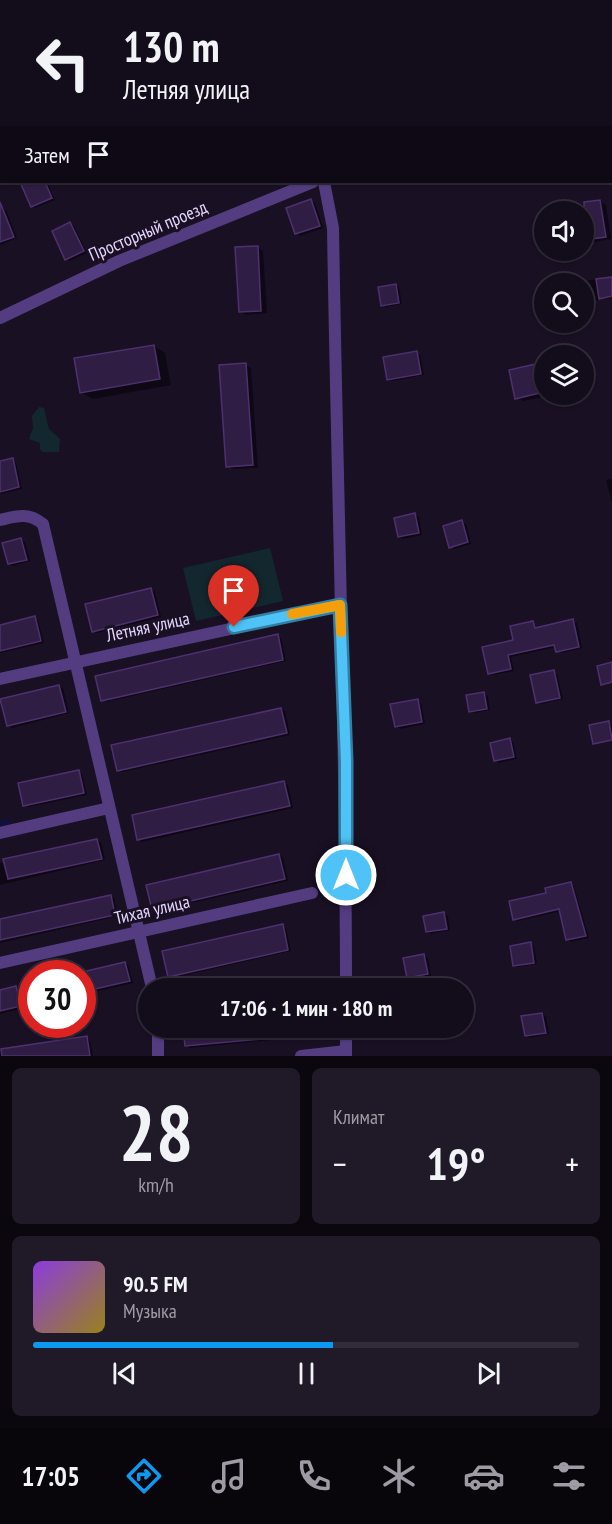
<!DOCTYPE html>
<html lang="ru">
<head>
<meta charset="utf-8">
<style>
  body { margin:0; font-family:"PT Sans Narrow",sans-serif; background:#201a28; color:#f1f3f6; height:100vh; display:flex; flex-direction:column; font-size:22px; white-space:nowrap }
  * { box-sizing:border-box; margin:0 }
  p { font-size:20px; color:#9d9ba3 }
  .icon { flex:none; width:33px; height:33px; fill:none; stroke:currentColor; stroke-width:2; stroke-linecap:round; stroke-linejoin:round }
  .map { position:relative; height:1056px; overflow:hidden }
  .panel { display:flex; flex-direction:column; gap:12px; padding:12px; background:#0a070f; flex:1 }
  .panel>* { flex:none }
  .banner { position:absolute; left:0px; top:0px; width:612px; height:183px; box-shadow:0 2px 4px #0004,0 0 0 2px #322c3a; background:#130c1b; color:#f1f3f6; overflow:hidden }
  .buttons { position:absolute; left:534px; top:201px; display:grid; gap:12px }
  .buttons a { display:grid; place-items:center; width:60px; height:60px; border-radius:50%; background:#130c1b; box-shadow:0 2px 4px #0004,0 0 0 2px #322c3a; font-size:30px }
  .speed { position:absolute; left:18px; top:960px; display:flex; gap:12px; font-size:30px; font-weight:700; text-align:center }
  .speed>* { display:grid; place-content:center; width:78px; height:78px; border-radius:50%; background:#130c1b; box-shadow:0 2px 4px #0004,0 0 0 2px #322c3a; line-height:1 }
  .speed .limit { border:9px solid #d22; background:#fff; color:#111 }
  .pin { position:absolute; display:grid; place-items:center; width:51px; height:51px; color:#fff; margin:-62px -26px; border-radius:50% 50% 50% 0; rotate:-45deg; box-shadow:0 0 6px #0007 }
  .pin .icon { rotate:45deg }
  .me { position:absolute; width:66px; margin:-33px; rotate:0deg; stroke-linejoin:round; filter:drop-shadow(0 0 4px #0008) }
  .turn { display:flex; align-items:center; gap:21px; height:126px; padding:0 24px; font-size:27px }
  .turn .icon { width:78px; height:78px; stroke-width:2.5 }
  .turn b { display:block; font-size:42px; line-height:51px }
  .then { display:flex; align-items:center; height:57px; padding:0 24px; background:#0003; gap:12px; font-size:22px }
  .big { font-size:45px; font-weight:600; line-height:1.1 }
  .panel .tile { flex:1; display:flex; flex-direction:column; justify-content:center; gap:9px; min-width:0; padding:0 21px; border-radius:9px; background:#201a28 }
  .panel .dial { align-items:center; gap:0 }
  .dial b { font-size:78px; line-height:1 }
  .song { display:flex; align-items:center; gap:18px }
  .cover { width:72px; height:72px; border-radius:9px; background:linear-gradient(135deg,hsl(270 70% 55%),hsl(50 70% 35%)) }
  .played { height:6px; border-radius:3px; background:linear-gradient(90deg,#0c99f1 55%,#322c3a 55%) }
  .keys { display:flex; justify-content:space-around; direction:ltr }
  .heat { display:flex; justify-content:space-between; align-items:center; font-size:33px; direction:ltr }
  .panel .tiles { flex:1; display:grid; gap:12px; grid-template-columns:1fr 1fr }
  .tile:last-child { grid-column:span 2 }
  .trip { position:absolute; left:138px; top:978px; width:336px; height:60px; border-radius:30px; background:#130c1b; box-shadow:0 2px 4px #0004,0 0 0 2px #322c3a; font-weight:600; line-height:60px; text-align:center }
  .tabs { display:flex; height:96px; justify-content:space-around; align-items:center; background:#08050b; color:#9d9ba3 }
  .tabs .icon { width:42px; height:42px }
  .tabs .on { color:#0c99f1 }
  .tabs b { font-size:27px; color:#f1f3f6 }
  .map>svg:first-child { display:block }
  .green { fill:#13272e }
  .shadow { fill:#0007 }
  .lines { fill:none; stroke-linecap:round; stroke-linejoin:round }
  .stream { stroke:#0d1140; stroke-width:4.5 }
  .building { fill:#301d44; stroke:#4e306f; stroke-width:1.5 }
  .minor { stroke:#533d80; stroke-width:12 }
  .route-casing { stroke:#337fa1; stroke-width:15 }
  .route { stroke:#4fc3f7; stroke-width:10 }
  .slow { stroke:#f59e0b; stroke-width:10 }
  .labels { text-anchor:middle; stroke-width:6; stroke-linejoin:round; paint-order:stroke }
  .street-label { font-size:18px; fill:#e5d5fd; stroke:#191024 }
</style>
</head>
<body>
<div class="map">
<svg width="612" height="1056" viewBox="0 0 612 1056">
  <rect width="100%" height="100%" fill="#191024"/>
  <g class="green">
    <path d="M39,407L44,408L49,429L60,439L59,452H43L40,449V443L29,439L33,428L32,416Z"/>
    <path d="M270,548L283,601L196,621L183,568Z"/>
  </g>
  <g class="shadow">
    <path d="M22,0L2,2V17L0,1Z"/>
    <path d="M22,182H47L55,200L35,208L32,206Z"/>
    <path d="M311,201L315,203L323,228L300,236L296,233Z"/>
    <path d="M600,201L606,205L611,239L584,244V212H544L543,246L538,211Z"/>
    <path d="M2,208L6,210L17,238L0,245V209Z"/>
    <path d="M70,224L74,226L87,253L70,261L66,258Z"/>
    <path d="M257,247L263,251L267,313L246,315L240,311Z"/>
    <path d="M612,278V298L584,302V284L559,283Z"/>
    <path d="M395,285L399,287L402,304L386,307L382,305Z"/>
    <path d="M154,346L165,353L171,385L93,399L81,392Z"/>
    <path d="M416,352L420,355L424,375L392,381L389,379Z"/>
    <path d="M245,365L251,368L258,468L234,469L228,466Z"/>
    <path d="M540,365L544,367V394L552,395L523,401L517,398Z"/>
    <path d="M12,460L16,462L22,489L0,494V463Z"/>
    <path d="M612,479V503L606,480Z"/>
    <path d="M415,515L419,517L422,535L403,539L399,536Z"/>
    <path d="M462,522L466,524L471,544L454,549L451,547Z"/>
    <path d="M21,539L25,542L30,561L13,566L9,563Z"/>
    <path d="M151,589L155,592L161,617L97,633L93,631Z"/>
    <path d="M35,618L38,620L44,643L0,653V626Z"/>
    <path d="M573,621L577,623L582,648L561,653L556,647L511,657L514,671L493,675L489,673L533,622L538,629Z"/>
    <path d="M278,636L281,638L286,661L106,702L102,700Z"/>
    <path d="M554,672L557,674L563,699L541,704L538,702Z"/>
    <path d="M59,686L63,688L69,713L12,728L8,725Z"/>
    <path d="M484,694L488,696L490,710L474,713L470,711Z"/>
    <path d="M417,700L421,703L425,724L400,729L396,726Z"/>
    <path d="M281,709L285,711L290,735L122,772L118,770Z"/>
    <path d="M609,723L612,724V739L594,743Z"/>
    <path d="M510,740L513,742L517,759L499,763L495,760Z"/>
    <path d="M79,772L82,774L87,795L28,807L25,805Z"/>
    <path d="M284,783L288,785L293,808L142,842L139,839Z"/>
    <path d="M97,840L101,842L105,860L0,885V863Z"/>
    <path d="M279,855L283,857L288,881L157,911L153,909Z"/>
    <path d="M571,884L574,886L589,938L571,942L567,939L561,911L518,921L514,919L548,894Z"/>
    <path d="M110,896L114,898L118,916L0,943V922Z"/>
    <path d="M444,913L448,916L450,930L431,934L427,931Z"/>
    <path d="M282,926L286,928L291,951L173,978L169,976Z"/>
    <path d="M530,944L534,946L537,964L518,967L514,965Z"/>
    <path d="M424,956L428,958L431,976L412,979L408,977Z"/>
    <path d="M125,963L128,965L133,983L82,995L81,974Z"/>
    <path d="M32,985V1006L0,1014V992Z"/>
    <path d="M542,1014L546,1016L549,1034L530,1038L526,1035Z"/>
    <path d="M185,1028H332L333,1034L190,1048L187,1046Z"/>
    <path d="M87,1038L90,1040L93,1056H0V1051Z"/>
  </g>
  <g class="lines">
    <path class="stream" d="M0,823L8,821"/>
  </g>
  <g class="building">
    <path d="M20,182H45L52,198L31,207Z"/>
    <path d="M311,199L320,226L295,234L286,208Z"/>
    <path d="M600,200L606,237L584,240V202Z"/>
    <path d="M0,202L14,237L0,242Z"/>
    <path d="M70,222L84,251L65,260L52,231Z"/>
    <path d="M258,246L261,311L239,312L235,247Z"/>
    <path d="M612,277V296L599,299L596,279Z"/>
    <path d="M396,284L399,303L381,306L378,287Z"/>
    <path d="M154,345L160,379L80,393L74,358Z"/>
    <path d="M417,351L421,374L387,380L383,357Z"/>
    <path d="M246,363L253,465L226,467L219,365Z"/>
    <path d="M540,363L544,392L515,399L509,370Z"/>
    <path d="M13,458L19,487L0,492V461Z"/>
    <path d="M415,513L419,533L398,537L394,518Z"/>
    <path d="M462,520L468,542L449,548L443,526Z"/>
    <path d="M21,538L27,560L8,564L2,543Z"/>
    <path d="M151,588L158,615L92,632L85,604Z"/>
    <path d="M35,616L41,641L0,651V625Z"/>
    <path d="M573,619L579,647L556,652L554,645L508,655L511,669L488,674L482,647L513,640L510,626L533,621L535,628Z"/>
    <path d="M278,634L283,660L101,701L95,676Z"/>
    <path d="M612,662V682L601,685L597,666Z"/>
    <path d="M554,670L560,698L536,703L530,675Z"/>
    <path d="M59,685L66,712L7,726L0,699Z"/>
    <path d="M484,692L487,709L469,712L466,695Z"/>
    <path d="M418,699L422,722L395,727L390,704Z"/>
    <path d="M281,708L287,733L117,771L111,745Z"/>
    <path d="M609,721L612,740L593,744L589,725Z"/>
    <path d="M510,738L514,757L494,761L490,743Z"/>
    <path d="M79,770L84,793L23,806L18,783Z"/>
    <path d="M284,781L290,806L137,840L132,815Z"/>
    <path d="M97,839L102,859L8,879L3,859Z"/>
    <path d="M279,854L285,879L152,910L146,885Z"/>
    <path d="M571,882L586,936L566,940L559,909L513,920L509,901L546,893L545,888Z"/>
    <path d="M111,895L115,915L0,940V919Z"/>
    <path d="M444,912L447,929L426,932L423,916Z"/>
    <path d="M283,924L288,950L168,977L162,951Z"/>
    <path d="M531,942L534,963L513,966L510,946Z"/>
    <path d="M424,954L428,974L407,978L403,958Z"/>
    <path d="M125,962L130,981L82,992V972Z"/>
    <path d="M16,986L21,1006L0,1011V990Z"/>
    <path d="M542,1013L546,1033L525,1036L521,1016Z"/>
    <path d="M183,1028H295L296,1036L185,1046Z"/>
    <path d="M87,1036L90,1056H2L1,1049Z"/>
  </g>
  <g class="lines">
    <g class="minor">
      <path d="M253,0V2"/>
      <path d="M610,62L612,61"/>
      <path d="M324,182L333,228C337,482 346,735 346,988"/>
      <path d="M0,318L119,261L313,182"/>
      <path d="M0,520C17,516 28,512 43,524L152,988"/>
      <path d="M0,679L340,605"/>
      <path d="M0,833L109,808"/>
      <path d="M0,963L312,893"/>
      <path d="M158,1056V1028"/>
      <path d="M301,1056L346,1051"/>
      <path d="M346,1056V1028"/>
    </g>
  </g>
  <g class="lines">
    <g class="route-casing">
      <path id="route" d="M234,627L340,605L346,761V875"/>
    </g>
    <use href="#route" class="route"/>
    <path class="slow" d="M292,614L340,605L341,632"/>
  </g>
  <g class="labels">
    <g class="street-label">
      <text transform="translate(148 231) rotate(-23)" y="6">Просторный проезд</text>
      <text transform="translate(148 627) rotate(-12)" y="6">Летняя улица</text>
      <text transform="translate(152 910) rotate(-13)" y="6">Тихая улица</text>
    </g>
  </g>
</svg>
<div class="buttons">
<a><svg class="icon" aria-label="sound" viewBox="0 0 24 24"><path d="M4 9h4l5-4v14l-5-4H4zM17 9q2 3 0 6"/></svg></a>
<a><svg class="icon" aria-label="search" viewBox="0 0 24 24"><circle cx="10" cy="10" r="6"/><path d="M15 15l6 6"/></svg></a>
<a><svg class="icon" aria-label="layers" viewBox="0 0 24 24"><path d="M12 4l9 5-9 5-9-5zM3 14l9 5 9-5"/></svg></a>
</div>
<div class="speed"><div class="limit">30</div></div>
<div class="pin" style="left:234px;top:627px;background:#d93025"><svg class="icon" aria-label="arrive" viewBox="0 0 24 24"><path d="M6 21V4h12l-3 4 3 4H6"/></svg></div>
<svg class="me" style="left:346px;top:875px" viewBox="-20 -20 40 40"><circle r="17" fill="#4fc3f7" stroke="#fff" stroke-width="3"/><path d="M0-11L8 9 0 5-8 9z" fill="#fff"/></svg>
<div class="trip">17:06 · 1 мин · 180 m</div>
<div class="banner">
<div class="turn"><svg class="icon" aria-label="left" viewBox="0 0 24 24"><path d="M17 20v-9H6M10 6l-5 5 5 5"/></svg><div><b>130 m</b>Летняя улица</div></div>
<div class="then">Затем<svg class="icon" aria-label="arrive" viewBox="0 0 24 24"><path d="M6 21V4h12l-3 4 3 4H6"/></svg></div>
</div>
</div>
<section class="panel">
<div class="tiles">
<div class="tile dial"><b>28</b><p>km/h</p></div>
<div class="tile"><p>Климат</p>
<div class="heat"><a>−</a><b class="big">19°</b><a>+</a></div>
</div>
<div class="tile">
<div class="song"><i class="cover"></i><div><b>90.5 FM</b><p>Музыка</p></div></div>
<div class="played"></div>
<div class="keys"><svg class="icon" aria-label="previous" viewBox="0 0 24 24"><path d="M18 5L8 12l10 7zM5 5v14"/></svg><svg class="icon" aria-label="pause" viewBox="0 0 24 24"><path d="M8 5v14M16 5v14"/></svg><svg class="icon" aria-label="next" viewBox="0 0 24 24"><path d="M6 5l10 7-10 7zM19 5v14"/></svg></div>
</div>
</div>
</section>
<nav class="tabs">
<b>17:05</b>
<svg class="icon on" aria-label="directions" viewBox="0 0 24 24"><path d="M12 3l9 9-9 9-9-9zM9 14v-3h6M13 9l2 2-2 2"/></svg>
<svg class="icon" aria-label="music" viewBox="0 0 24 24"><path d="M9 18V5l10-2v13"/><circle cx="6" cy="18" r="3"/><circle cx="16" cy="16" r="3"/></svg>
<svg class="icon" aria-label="phone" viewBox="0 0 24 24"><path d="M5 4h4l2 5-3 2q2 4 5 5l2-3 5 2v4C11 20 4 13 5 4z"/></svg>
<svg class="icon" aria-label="climate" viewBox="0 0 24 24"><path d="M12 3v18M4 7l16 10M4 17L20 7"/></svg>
<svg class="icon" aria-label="car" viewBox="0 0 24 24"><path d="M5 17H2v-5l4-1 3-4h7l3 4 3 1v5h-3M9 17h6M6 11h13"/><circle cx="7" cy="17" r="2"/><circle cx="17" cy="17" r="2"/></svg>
<svg class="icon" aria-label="filters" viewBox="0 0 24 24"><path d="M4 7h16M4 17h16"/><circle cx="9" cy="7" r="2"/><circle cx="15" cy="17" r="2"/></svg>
</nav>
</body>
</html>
